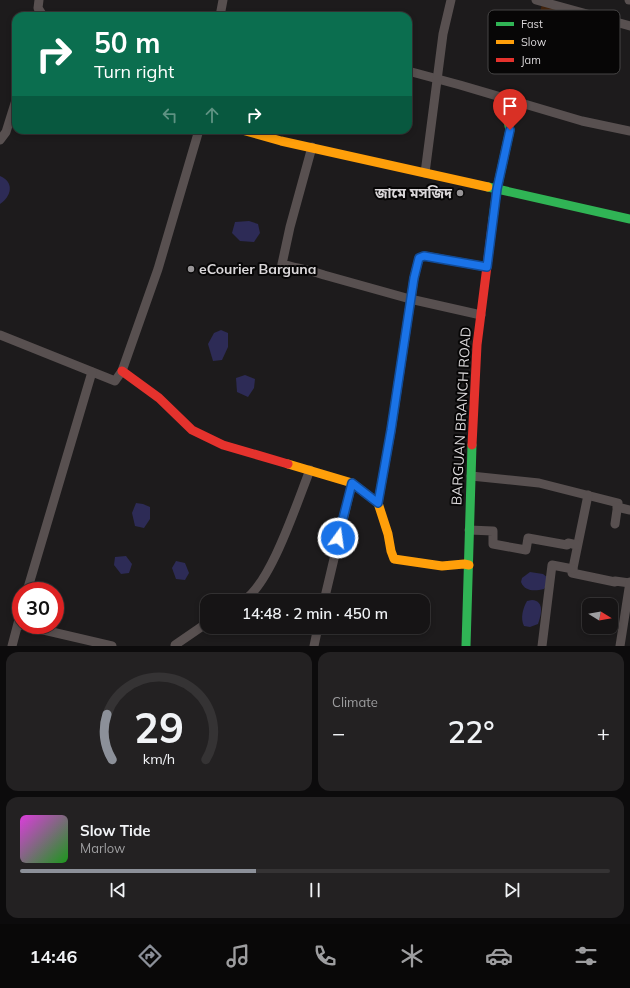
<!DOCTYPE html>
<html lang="en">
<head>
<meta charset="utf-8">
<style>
  body { margin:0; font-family:Mulish,"Noto Sans Bengali",sans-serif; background:#232122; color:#f1f3f6; height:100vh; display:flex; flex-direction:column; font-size:15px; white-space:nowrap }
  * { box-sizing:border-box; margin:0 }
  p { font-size:13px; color:#9e9ea0 }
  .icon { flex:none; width:22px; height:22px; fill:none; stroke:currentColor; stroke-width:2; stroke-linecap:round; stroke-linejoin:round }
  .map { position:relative; height:646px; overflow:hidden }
  .details { display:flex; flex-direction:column; gap:6px; padding:6px; background:#0c0b0c; flex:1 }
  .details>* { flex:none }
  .banner { position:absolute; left:12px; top:12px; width:400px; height:122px; border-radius:12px; box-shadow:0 2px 6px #0003,0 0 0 1px #353334; background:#0b6e4f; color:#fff; overflow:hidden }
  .needle { width:26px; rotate:101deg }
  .tools { position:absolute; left:582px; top:598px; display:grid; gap:8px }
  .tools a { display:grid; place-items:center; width:36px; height:36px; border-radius:8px; background:#161415; box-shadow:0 2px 6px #0003,0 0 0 1px #353334; font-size:20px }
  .speed { position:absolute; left:12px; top:582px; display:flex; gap:8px; font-size:20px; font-weight:700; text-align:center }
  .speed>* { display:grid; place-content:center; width:52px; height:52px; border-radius:50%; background:#161415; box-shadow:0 2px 6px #0003,0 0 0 1px #353334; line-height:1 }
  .speed .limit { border:6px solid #d22; background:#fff; color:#111 }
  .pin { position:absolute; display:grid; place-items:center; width:34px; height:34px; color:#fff; margin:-41px -17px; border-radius:50% 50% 50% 0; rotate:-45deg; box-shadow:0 0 4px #0007 }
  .pin .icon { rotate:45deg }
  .me { position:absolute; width:44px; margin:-22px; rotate:14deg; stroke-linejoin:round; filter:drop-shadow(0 0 3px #0008) }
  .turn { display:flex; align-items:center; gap:14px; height:84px; padding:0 16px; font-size:18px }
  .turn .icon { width:52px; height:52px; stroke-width:2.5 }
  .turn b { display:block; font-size:28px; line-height:34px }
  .lanes { display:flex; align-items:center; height:38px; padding:0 16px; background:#0003; justify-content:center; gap:20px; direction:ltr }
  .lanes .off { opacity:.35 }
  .big { font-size:30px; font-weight:600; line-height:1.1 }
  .details .widget { flex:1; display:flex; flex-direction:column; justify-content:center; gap:6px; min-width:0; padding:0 14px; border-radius:12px; background:#232122 }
  .details .dial { align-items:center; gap:0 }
  .dial svg { height:104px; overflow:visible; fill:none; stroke:#353334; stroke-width:7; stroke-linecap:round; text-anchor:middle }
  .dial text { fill:#f1f3f6; stroke:none }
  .song { display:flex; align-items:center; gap:12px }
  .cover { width:48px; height:48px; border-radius:6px; background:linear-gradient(135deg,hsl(300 70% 55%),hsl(120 70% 35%)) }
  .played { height:4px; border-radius:2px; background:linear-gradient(90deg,#8c9099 40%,#353334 40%) }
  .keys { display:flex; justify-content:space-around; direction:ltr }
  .heat { display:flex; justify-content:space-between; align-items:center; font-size:22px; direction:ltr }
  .details .tiles { flex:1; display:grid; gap:6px; grid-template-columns:1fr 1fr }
  .widget:last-child { grid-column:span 2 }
  .trip { position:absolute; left:200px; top:594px; width:230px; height:40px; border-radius:12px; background:#161415; box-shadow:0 2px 6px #0003,0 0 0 1px #353334; font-weight:600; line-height:40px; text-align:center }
  .tabs { display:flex; height:64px; justify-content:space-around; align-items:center; background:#090808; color:#9e9ea0 }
  .tabs .icon { width:28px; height:28px }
  .tabs .current { color:#8c9099 }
  .tabs b { font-size:18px; color:#f1f3f6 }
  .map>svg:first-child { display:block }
  .green { fill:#41230c }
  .water { fill:#2d2b56 }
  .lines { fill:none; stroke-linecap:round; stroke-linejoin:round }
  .street { stroke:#585050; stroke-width:9 }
  .fast { stroke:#30b455; stroke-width:9 }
  .slow { stroke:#ff9f0a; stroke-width:9 }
  .jam { stroke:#e5322d; stroke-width:9 }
  .route-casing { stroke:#114b97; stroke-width:10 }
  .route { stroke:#1a73e8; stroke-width:7 }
  .poi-dot { fill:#989597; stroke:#070606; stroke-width:1.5 }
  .labels { text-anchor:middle; stroke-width:4; stroke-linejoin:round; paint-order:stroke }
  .poi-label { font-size:14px; font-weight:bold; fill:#dad7d9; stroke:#070606; text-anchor:end }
  .street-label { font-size:14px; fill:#dad7d9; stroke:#070606 }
  .key { fill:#070606; stroke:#464545; stroke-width:1 }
  .key-label { font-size:11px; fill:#dad7d9 }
</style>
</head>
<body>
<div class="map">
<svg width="630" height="646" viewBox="0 0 630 646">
  <rect width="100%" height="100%" fill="#1d1b1c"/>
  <path class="green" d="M542,4L581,16L579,23L540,12Z"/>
  <g class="water">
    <path d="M0,176C15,182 11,197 0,204Z"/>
    <path d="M249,221L258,224L260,233L254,242L240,241L232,233L235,222Z"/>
    <path d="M221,330L228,333V347L222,360L213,361L208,344L214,333Z"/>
    <path d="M245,375L255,379L254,388L248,397L237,392L236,378Z"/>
    <path d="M136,503L143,504L150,507V519L144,528L135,526L132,513Z"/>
    <path d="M126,556L132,564L129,573L121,574L114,565L115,557Z"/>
    <path d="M176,561L185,563L189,573L185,580L176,579L172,568Z"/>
    <path d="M530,572L543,574L548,578V583L544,589C535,591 525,592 521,582L522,578Z"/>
    <path d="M532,600C545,601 541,615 538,624L530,627L524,626C520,618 523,608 527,601Z"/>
  </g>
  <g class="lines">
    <g class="street">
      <path d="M39,0L38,8L43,16"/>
      <path d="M536,0L630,26"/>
      <path d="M629,0H630"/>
      <path d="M220,16L223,0"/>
      <path d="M408,71L460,85L582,121L630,131"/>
      <path d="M0,140L6,132L16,100"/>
      <path d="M312,147L290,227L282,264C296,268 310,270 324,275L410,299L481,315"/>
      <path d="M425,173L443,34L451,0"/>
      <path d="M0,335L115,381L122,371L158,269L199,130"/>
      <path d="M471,476L539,483L618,503L615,524"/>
      <path d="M588,495L572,573L615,582V581L630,583"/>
      <path d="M378,503L391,431L414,278L419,258L425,256L487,267"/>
      <path d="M617,507L630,510"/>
      <path d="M469,530L493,531V544L526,550L528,538L567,545L568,543L577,545"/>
      <path d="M27,591L92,372"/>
      <path d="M243,601C271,584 297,502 310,470"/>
      <path d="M324,601L352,483"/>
      <path d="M22,625L112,646"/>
      <path d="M175,645L207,623"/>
      <path d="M12,646L21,612"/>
      <path d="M314,646L318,627"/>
      <path d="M542,646L552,565L573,569"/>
      <path d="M620,646L630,582"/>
    </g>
    <g class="fast">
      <path d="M488,187L630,219"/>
      <path d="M493,219L497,189L510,130L506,114L509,99"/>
      <path d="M466,646L472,445"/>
    </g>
    <g class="slow">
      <path d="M242,130L281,141L488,187"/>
      <path d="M288,464L352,483L378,503L388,534L391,551L394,559L442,566L464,564L469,565"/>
    </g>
    <g class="jam">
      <path d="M122,371L159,398L192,430L223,445L288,464"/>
      <path d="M472,445L477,345L493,219"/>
    </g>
  </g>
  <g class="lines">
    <g class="route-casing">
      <path id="route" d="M338,538L352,483L378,503L391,430L414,278L419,258L424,256L487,267L497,189L510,130"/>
    </g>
    <use href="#route" class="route"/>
  </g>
  <g class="poi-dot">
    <circle cx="460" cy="193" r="4"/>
    <circle cx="191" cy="269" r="4"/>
  </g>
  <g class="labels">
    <g class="poi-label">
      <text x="452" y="198">জামে মসজিদ</text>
      <text x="199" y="274" text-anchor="start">eCourier Barguna</text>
    </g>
    <g class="street-label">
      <text transform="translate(461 416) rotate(-87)" y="5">BARGUAN BRANCH ROAD</text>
    </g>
  </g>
  <rect x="488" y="10" width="132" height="64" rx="6" class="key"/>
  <rect x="496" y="22" width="18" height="4" fill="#30b455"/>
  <rect x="496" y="40" width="18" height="4" fill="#ff9f0a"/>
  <rect x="496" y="58" width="18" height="4" fill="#e5322d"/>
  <g class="key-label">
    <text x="521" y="28">Fast</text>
    <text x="521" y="46">Slow</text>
    <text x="521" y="64">Jam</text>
  </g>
</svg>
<div class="tools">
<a><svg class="needle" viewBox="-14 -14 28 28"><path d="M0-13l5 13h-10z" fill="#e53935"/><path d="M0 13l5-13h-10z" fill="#9e9ea0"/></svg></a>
</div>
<div class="speed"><div class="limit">30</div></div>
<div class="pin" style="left:510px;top:130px;background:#d93025"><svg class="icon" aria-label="arrive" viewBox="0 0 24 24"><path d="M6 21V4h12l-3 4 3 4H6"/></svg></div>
<svg class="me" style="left:338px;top:538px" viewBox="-20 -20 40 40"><circle r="17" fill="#1a73e8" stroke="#fff" stroke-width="3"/><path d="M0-11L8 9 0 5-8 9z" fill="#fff"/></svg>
<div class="trip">14:48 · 2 min · 450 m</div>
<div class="banner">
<div class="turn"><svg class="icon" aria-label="right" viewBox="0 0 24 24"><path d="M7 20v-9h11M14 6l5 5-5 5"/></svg><div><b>50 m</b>Turn right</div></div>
<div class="lanes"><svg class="icon off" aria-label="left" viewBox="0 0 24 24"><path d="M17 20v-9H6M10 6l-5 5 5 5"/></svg><svg class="icon off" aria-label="ahead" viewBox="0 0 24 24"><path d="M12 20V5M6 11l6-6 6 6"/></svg><svg class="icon" aria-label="right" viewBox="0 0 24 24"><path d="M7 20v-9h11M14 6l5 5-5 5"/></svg></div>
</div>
</div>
<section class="details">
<div class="tiles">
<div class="widget dial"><svg viewBox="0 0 100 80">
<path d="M14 69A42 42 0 1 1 86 69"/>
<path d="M14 69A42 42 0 0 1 10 34" stroke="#8c9099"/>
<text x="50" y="56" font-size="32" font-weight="700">29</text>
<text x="50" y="72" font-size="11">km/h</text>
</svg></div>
<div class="widget"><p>Climate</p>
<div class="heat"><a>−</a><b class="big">22°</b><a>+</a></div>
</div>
<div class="widget">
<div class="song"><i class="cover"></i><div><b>Slow Tide</b><p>Marlow</p></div></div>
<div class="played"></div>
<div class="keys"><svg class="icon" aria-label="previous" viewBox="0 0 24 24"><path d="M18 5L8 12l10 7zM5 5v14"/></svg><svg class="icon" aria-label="pause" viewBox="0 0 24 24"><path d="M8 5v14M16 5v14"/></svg><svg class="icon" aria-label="next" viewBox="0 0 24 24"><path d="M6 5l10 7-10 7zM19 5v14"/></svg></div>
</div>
</div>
</section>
<nav class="tabs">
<b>14:46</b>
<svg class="icon current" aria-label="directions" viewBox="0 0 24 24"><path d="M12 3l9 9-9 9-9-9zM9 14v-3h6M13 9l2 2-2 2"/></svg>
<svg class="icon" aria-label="music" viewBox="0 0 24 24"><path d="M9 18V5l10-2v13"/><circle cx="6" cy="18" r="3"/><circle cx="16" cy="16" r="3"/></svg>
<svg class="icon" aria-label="phone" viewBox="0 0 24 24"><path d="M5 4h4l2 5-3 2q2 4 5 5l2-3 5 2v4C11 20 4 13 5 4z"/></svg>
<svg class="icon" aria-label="climate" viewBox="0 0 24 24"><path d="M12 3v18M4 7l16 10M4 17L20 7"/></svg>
<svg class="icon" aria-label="car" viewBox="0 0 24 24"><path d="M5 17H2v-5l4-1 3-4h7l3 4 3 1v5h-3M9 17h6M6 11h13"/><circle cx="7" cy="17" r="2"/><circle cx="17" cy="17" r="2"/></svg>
<svg class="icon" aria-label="filters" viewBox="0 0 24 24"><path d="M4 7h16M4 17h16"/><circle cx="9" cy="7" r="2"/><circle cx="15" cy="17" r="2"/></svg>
</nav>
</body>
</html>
